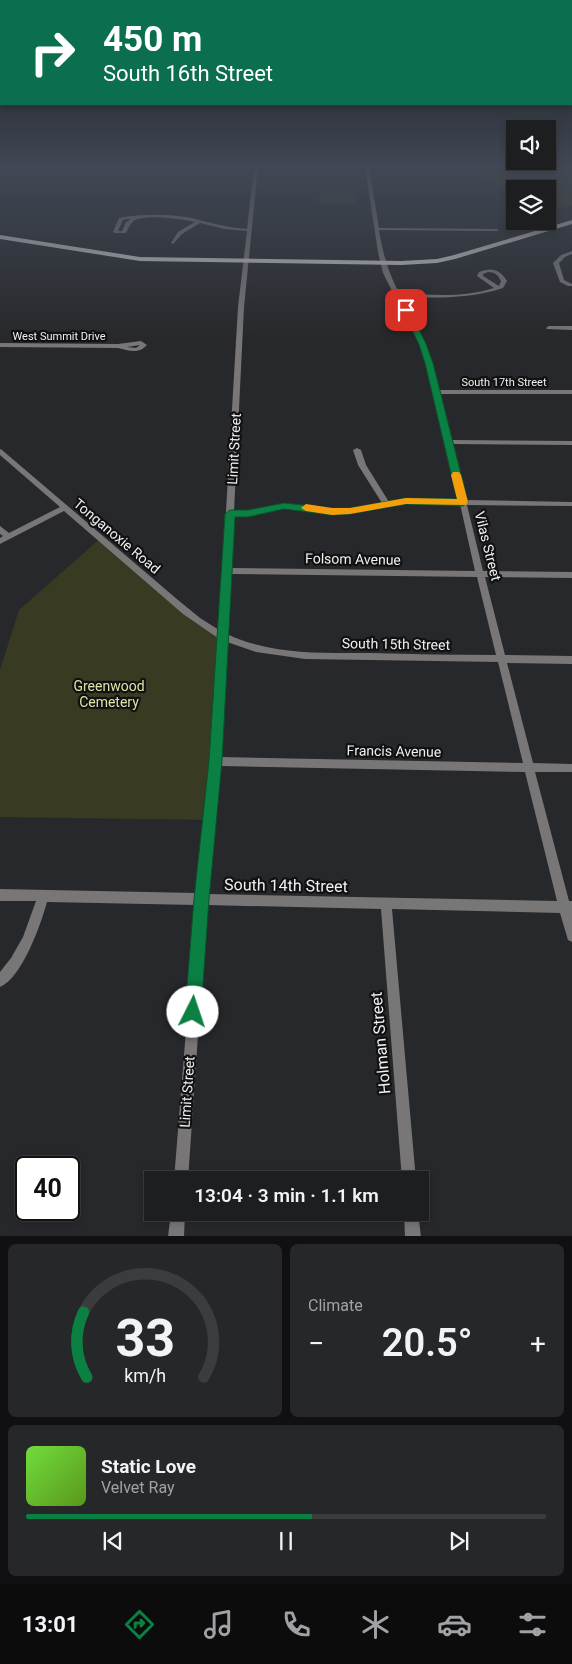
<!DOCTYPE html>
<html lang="en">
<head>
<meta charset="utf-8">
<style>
  body { margin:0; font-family:Roboto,sans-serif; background:#252729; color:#f1f3f6; height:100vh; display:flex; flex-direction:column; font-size:19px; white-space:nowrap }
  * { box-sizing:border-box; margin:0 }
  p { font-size:16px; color:#a0a2a5 }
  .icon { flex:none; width:28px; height:28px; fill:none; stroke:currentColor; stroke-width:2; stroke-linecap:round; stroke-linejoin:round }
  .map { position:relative; height:1236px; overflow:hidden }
  .details { display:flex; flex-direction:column; gap:8px; padding:8px; background:#101012; flex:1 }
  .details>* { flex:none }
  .hud { position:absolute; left:0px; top:0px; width:572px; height:105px; box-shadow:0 2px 8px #0003,0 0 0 1px #3b3c3e; background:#0b6e4f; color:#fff; overflow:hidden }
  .fabs { position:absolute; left:506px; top:120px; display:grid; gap:10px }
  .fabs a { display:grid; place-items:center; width:50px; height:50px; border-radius:0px; background:#1d1e20; box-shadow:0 2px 8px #0003,0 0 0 1px #3b3c3e; font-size:25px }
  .speed { position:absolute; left:15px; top:1156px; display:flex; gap:10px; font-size:25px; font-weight:700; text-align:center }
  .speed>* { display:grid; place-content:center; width:65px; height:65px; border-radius:50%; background:#1d1e20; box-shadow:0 2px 8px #0003,0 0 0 1px #3b3c3e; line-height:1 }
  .speed .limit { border:2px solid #111; border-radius:8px; background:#fff; color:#111 }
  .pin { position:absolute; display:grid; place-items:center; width:42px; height:42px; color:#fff; margin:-21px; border-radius:10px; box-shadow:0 2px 8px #0006 }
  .me { position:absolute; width:55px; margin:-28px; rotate:4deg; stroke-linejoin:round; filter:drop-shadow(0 0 4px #0008) }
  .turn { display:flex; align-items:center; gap:18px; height:105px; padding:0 20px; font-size:22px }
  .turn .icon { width:65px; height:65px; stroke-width:2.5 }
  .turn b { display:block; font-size:35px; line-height:42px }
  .big { font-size:38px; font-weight:600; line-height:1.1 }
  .details .widget { flex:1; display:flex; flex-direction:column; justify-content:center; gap:8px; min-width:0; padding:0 18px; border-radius:8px; background:#252729 }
  .details .dial { align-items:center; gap:0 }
  .dial svg { height:130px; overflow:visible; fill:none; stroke:#3b3c3e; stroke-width:7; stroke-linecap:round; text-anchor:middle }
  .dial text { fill:#f1f3f6; stroke:none }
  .song { display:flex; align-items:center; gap:15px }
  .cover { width:60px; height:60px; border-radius:8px; background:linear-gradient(135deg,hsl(100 70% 55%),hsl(90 70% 35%)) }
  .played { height:5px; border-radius:2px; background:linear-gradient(90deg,#0b8043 55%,#3b3c3e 55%) }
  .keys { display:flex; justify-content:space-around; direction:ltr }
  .heat { display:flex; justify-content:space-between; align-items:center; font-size:28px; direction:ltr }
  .details .tiles { flex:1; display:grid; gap:8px; grid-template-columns:1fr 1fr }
  .widget:last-child { grid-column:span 2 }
  .trip { position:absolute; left:144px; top:1171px; width:285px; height:50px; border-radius:0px; background:#1d1e20; box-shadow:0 2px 8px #0003,0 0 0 1px #3b3c3e; font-weight:600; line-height:50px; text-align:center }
  .tab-bar { display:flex; height:80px; justify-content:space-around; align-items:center; background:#0c0c0d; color:#a0a2a5 }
  .tab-bar .icon { width:35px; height:35px }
  .tab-bar .selected { color:#0b8043 }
  .tab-bar b { font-size:22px; color:#f1f3f6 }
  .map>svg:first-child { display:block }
  .green { fill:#383a21 }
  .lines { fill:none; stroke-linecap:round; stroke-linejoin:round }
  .minor { fill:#787676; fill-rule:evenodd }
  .major { fill:#c8c4c4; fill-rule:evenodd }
  .route { fill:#0b8043; stroke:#07532c }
  .slow { fill:#f59e0b }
  .labels { text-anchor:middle; stroke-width:4.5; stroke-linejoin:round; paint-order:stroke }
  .far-street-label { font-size:11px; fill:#eff0f2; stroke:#111112 }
  .street-label { font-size:14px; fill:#eff0f2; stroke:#111112 }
  .park-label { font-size:14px; fill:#dde3a6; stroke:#111112 }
  .near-street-label { font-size:16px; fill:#eff0f2; stroke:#111112 }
</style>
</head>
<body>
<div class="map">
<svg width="572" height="1237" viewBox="0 0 572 1237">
  <rect width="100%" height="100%" fill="#27282b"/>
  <g class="green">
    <path d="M470,167H572V206L548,210V189H515V197Z"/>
    <path d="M320,191L355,192L356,204H319Z"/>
    <path d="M101,538L222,636L210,820L0,817V670L19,610Z"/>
  </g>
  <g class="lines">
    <g class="minor">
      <path d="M254,167H258L244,307L234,511H247L284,504L332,510L350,509L382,503L358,465L353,450L357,448L361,450L366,465L389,502L407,499L459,500L434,392L419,344L383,273L378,252L365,167H369L379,228L497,229L499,230L497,231L379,230C383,254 388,272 399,293C431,295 463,298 494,288L477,276L479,272C491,267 500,269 507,281L503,288C469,299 436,298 401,297L425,344L440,390H572V394H441L452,440L572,441V445L453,444L466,500L572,502V506L467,505L483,571L572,572V578L485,577L505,655L572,656V664L507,663L533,763L572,764V772H535L569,901H572V942L568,940L560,913L392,909L416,1180H402L381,909L207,905L188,1180H174L196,905L47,902C41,924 22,978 0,987V972L11,958L23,937L36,901H0V889L197,893L211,761L218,638L183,614L64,511L0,544V538L3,536L0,534V526L9,533L60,507L0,455V449L2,450L178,600L200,618L219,630L238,307L247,231L225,229L200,223L182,234L173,244L171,243L178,232L195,222C182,219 150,215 138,219C132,220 129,227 126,233H115L113,232L119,218C140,214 165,214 186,217C206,221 226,228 247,229ZM127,219H131L126,222L122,231H118L123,220ZM488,272C495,272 498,275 501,281L499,286L483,276V274ZM407,503L460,504L475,571L231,568L233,516L247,515L284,508L332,514L350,513ZM230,574L477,577L496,655C454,655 412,654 370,653C323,653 271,655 227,634ZM227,642L256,652L305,659L498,662L523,763L221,757ZM221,766L525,772L557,901L208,894Z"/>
      <path d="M572,251V254L565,257L559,263L564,280L572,284V286H568L560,282L553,263L561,255Z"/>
      <path d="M549,326H572V330L547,329L546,328Z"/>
      <path d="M141,341L147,345C139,354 129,351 118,348L0,347V343L118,344ZM140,345L136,348L127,347Z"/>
      <path d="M171,1212H185L184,1237H168Z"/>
      <path d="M404,1212H418L421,1237H405Z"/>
    </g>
    <path class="major" d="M572,220V224L455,259L437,263L401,265L140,261L0,239V235L140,257L401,261L437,259L454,255Z"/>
  </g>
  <linearGradient id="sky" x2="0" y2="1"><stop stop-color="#151618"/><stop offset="0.49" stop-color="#414855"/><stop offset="1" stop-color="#414855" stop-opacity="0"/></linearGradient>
  <rect width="572" height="340" fill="url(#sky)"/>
  <path class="route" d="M406,307L410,310L426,344L433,363L468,502L463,506L406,504L350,514L332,515L284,509L248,517H235L222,761L209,899L201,1012L199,1017L193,1020L187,1017L185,1012L194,899L209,761L225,514L230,510H248L284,503L332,508H350L406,498L457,499L425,363L419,344L402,310Z"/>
  <path class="slow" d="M453,472H459L461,475L468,502L466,505L406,504L350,514L332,515L306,511L301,508L306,504L332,508H350L406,498L457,499L451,475Z"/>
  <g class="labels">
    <g class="far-street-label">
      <text x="59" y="340">West Summit Drive</text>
      <text x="504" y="386">South 17th Street</text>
    </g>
    <g class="street-label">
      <text transform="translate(234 449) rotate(-87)" y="5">Limit Street</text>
      <text transform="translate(117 536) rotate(40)" y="5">Tonganoxie Road</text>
      <text transform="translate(488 546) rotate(76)" y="5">Vilas Street</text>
      <text transform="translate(353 559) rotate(1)" y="5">Folsom Avenue</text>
      <text transform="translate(396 644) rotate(1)" y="5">South 15th Street</text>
      <text transform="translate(394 751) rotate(1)" y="5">Francis Avenue</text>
      <text transform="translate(187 1092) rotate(-86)" y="5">Limit Street</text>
    </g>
    <g class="park-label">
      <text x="109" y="691">Greenwood<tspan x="109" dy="16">Cemetery</tspan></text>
    </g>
    <g class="near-street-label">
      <text transform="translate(286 885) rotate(1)" y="6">South 14th Street</text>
      <text transform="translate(380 1043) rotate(-95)" y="6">Holman Street</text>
    </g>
  </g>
</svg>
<div class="fabs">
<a><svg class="icon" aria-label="sound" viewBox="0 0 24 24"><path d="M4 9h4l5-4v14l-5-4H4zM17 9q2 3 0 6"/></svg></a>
<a><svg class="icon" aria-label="layers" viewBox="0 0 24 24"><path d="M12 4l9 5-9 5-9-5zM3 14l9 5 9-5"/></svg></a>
</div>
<div class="speed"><div class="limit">40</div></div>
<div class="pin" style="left:406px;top:310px;background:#d93025"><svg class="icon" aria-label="arrive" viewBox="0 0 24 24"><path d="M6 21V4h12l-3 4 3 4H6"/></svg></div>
<svg class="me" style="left:193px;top:1012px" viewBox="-20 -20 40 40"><circle r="19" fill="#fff"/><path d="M0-13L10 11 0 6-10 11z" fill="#0b8043"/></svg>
<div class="trip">13:04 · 3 min · 1.1 km</div>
<div class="hud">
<div class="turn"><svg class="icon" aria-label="right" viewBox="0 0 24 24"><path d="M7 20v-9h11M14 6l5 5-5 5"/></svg><div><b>450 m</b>South 16th Street</div></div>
</div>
</div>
<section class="details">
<div class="tiles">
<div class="widget dial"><svg viewBox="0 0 100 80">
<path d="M14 69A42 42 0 1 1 86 69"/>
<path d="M14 69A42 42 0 0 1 12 29" stroke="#0b8043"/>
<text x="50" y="56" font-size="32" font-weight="700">33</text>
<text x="50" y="72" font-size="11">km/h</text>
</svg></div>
<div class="widget"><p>Climate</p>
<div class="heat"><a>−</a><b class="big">20.5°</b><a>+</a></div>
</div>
<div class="widget">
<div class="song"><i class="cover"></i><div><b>Static Love</b><p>Velvet Ray</p></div></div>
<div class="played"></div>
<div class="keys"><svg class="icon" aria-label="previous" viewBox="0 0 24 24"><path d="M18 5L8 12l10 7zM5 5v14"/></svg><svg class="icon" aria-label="pause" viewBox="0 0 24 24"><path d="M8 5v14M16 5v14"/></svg><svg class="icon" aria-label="next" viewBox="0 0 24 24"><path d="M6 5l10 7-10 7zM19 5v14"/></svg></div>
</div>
</div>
</section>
<nav class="tab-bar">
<b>13:01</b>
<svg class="icon selected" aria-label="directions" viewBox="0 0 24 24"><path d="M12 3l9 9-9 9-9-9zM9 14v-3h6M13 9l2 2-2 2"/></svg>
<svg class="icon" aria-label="music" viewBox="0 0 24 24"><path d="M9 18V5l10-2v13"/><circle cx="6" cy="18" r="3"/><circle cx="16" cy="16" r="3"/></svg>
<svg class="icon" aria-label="phone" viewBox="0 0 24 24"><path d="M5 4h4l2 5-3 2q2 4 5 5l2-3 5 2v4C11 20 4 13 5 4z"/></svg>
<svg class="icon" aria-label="climate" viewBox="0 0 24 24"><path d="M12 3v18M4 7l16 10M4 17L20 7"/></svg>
<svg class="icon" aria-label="car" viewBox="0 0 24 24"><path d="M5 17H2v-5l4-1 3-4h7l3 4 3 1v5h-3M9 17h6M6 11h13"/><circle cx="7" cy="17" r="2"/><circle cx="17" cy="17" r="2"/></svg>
<svg class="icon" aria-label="filters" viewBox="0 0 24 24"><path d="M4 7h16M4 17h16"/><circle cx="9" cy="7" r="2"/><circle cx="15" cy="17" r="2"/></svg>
</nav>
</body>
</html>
